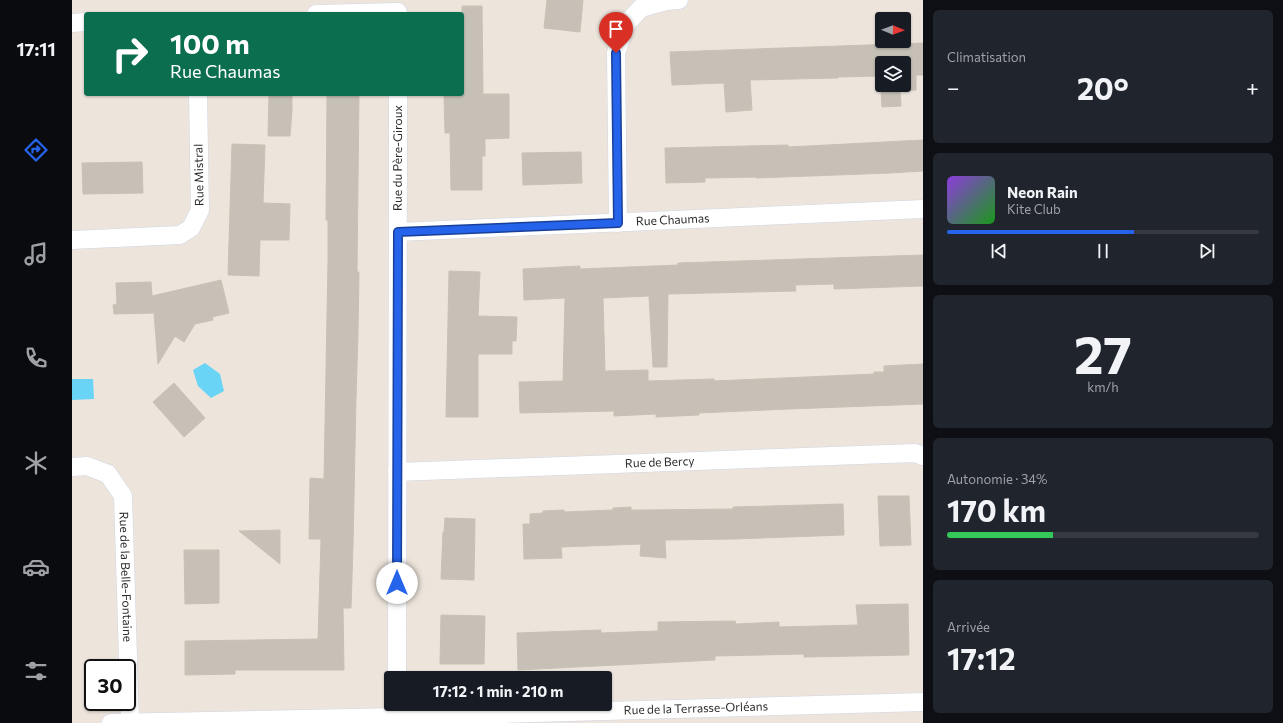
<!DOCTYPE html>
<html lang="fr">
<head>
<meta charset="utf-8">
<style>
  body { margin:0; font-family:Commissioner,sans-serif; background:#20242c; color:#f1f3f6; height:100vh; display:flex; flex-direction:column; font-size:15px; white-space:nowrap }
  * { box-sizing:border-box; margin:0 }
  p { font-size:13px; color:#9ea1a6 }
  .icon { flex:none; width:22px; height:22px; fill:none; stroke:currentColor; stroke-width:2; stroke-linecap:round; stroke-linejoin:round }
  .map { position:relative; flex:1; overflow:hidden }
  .side { display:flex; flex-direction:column; gap:10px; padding:10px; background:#0d0f14; width:360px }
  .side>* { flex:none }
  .guide { position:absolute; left:12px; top:12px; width:380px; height:84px; border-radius:4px; box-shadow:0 1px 3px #0004; background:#0b6e4f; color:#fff; overflow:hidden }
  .needle { width:26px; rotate:91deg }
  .fabs { position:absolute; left:803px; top:12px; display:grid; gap:8px }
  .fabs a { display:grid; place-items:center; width:36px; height:36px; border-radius:4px; background:#171b24; box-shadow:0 1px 3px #0004; font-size:20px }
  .speed { position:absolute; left:12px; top:659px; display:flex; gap:8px; font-size:20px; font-weight:700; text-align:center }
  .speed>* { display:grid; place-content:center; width:52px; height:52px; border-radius:50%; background:#171b24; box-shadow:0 1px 3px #0004; line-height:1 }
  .speed .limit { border:2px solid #111; border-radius:6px; background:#fff; color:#111 }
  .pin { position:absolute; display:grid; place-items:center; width:34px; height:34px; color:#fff; margin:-41px -17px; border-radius:50% 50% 50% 0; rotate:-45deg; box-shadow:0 0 4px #0007 }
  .pin .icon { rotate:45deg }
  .me { position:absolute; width:44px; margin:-22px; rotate:0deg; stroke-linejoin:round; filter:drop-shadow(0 0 3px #0008) }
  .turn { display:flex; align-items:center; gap:14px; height:84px; padding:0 20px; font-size:18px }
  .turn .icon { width:52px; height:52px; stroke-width:2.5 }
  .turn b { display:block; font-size:28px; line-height:34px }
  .big { font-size:30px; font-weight:700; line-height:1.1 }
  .side .card { flex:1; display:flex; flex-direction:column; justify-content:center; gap:6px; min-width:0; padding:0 14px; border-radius:6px; background:#20242c }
  .side .dial { align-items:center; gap:0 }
  .dial b { font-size:52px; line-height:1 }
  .song { display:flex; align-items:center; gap:12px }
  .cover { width:48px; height:48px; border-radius:6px; background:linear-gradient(135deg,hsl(270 70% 55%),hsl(120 70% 35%)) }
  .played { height:4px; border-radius:2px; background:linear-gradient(90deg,#2563eb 60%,#363941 60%) }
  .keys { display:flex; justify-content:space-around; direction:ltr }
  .heat { display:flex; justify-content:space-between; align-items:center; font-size:22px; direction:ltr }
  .charge { height:6px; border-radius:3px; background:linear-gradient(90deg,#34c759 34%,#363941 0) }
  .trip { position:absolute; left:312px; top:671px; width:228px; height:40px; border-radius:4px; background:#171b24; box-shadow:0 1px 3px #0004; font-weight:700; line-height:40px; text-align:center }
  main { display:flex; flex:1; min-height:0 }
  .menu { display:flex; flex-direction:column; width:72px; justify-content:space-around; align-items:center; background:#090b0e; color:#9ea1a6 }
  .menu .icon { width:28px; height:28px }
  .menu .current { color:#2563eb }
  .menu b { font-size:18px; color:#f1f3f6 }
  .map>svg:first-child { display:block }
  .water { fill:#69d4f5 }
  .building { fill:#c6c0b7; stroke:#c9c1b5; fill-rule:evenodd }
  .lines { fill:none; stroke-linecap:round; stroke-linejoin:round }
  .street-casing { stroke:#d1d5e4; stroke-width:19 }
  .street { stroke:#fff; stroke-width:18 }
  .route-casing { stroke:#184099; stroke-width:10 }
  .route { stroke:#2563eb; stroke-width:7 }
  .labels { text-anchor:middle; stroke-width:3; stroke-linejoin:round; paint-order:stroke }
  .street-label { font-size:12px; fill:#2b2b2b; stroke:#fff }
</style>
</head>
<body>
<main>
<nav class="menu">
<b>17:11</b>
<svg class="icon current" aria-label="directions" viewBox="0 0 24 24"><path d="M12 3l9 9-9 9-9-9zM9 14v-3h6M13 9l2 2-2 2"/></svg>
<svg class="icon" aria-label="music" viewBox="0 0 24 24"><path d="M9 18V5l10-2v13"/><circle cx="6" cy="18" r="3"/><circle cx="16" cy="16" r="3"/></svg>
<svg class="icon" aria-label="phone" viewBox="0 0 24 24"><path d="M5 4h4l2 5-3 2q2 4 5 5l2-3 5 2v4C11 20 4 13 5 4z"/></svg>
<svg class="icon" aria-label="climate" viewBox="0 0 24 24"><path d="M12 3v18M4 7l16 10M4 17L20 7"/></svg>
<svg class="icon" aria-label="car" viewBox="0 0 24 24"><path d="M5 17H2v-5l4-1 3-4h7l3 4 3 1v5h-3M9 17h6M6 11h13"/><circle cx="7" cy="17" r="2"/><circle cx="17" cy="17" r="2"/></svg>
<svg class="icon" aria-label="filters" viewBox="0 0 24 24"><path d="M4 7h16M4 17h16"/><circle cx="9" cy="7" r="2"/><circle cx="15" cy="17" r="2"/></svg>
</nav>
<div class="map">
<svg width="851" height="723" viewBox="0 0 851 723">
  <rect width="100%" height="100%" fill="#ede5dc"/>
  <g class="water">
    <path d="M133,363L148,374L152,391L139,398L126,386L121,370Z"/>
    <path d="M0,379H21L22,399L0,400Z"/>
  </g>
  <g class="building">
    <path d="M475,0H511L508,32L472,28Z"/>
    <path d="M390,6H410L411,94H437V138L413,139V156H410V190H379L378,133H373L372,95H390Z"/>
    <path d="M851,43V75H844V90L828,91L829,106L810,107L808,76L766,77V78L678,80L680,110L654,112L652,83L600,85L598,52ZM810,63H832V85H810Z"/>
    <path d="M197,94H220V111L218,136H196Z"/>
    <path d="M255,94H287L285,272H287L286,333L284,399L281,546L279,608H271L272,670H163V674L113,675V641L246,639L249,539H237L238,478L252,479L256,261V220H254Z"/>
    <path d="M851,140V171L819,173L684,178V177L633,178V182L594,183L593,148L716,145V147Z"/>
    <path d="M160,144L193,145L191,203L218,204L217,240H188L187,276L156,275Z"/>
    <path d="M509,152L510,183L451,185L450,153Z"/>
    <path d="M70,162L71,193L11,194L10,163Z"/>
    <path d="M851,255V286L762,289V284L723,285L724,291L596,294L595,367H581L577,296L531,298L533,371L576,370V381L642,379V381L802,374V372H812V366L851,364V404L717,409L627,413V415L584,417V414L542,416V411L448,413L447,382L491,381L493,298L452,300L451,269L508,266V269L606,265V263Z"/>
    <path d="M377,271L408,272L406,316L445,317L444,341H440V354H406V417H374Z"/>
    <path d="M149,280L157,313L140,317L141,320L123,324L112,342L103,336L86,364L82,313L42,314L41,305L45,304L44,283L79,282L80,296Z"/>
    <path d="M102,383L133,418L112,437L81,402Z"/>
    <path d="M806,496H837L839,545L808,546Z"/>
    <path d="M771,504L772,535L662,539L593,540L594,558L568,556L569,544L489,547L490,558L452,559L451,524H458V514L471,513V511L492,510V512L541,510V508L559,507V510H573L661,509V507Z"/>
    <path d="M373,518L403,519L402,580L369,579L371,532H372Z"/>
    <path d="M208,530V564L167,531Z"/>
    <path d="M112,550H147V603L113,604Z"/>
    <path d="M836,604L837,655L732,657V654L643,656V660L446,670L445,633L529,630V633L586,631V622L663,621L664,624L707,622V627L786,625L784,605Z"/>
    <path d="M369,615L413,616L412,664H368Z"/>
  </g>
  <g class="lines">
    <g class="street-casing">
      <g id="street">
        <path d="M244,14L326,12"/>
        <path d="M0,23L14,22"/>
        <path d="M546,223L544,53L554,24L569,8L594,1L607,0"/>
        <path id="s1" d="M326,232L851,209"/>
        <path d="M0,240L108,235L119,228L128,210L126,94"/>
        <path id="s2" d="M0,467L15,466L36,474L51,496L58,722"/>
        <path id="s3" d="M325,472L843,453L851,456"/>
        <path id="s4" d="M325,678L326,94"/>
        <path id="s5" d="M39,723L325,717L851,702"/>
      </g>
    </g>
    <use href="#street" class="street"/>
  </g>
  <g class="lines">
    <g class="route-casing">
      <path id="route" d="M325,583L326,232L546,223L544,53"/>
    </g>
    <use href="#route" class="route"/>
  </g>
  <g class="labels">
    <g class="street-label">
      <text dy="4" stroke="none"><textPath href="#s4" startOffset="520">Rue du Père-Giroux</textPath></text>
      <text transform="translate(127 175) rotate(-91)" y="4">Rue Mistral</text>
      <text dy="4" stroke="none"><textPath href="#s1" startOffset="275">Rue Chaumas</textPath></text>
      <text dy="4" stroke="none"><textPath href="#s3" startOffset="263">Rue de Bercy</textPath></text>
      <text dy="4" stroke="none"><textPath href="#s2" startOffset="145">Rue de la Belle-Fontaine</textPath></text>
      <text dy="4" stroke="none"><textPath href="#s5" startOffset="585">Rue de la Terrasse-Orléans</textPath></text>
    </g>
  </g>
</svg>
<div class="fabs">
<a><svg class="needle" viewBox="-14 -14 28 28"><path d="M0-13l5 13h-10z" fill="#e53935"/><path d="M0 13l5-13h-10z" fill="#9ea1a6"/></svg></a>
<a><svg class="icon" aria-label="layers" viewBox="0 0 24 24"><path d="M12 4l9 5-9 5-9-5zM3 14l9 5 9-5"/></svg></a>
</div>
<div class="speed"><div class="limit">30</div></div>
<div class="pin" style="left:544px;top:53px;background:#d93025"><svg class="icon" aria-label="arrive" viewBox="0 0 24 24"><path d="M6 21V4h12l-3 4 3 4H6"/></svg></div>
<svg class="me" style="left:325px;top:583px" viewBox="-20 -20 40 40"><circle r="19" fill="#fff"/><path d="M0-13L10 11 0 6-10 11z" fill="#2563eb"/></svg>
<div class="trip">17:12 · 1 min · 210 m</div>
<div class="guide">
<div class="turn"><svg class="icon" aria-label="right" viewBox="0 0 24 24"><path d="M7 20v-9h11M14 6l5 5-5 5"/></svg><div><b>100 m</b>Rue Chaumas</div></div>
</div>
</div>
<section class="side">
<div class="card"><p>Climatisation</p>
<div class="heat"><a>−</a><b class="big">20°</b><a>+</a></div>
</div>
<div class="card">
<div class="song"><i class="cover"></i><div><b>Neon Rain</b><p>Kite Club</p></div></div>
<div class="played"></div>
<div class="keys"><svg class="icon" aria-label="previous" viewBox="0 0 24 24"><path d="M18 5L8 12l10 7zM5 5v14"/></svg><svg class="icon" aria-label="pause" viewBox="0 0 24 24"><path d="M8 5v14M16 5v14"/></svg><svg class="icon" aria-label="next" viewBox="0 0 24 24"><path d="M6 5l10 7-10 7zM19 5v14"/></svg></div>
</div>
<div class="card dial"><b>27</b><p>km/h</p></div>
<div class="card"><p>Autonomie · 34%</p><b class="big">170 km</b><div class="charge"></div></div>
<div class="card"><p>Arrivée</p><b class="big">17:12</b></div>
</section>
</main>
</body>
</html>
